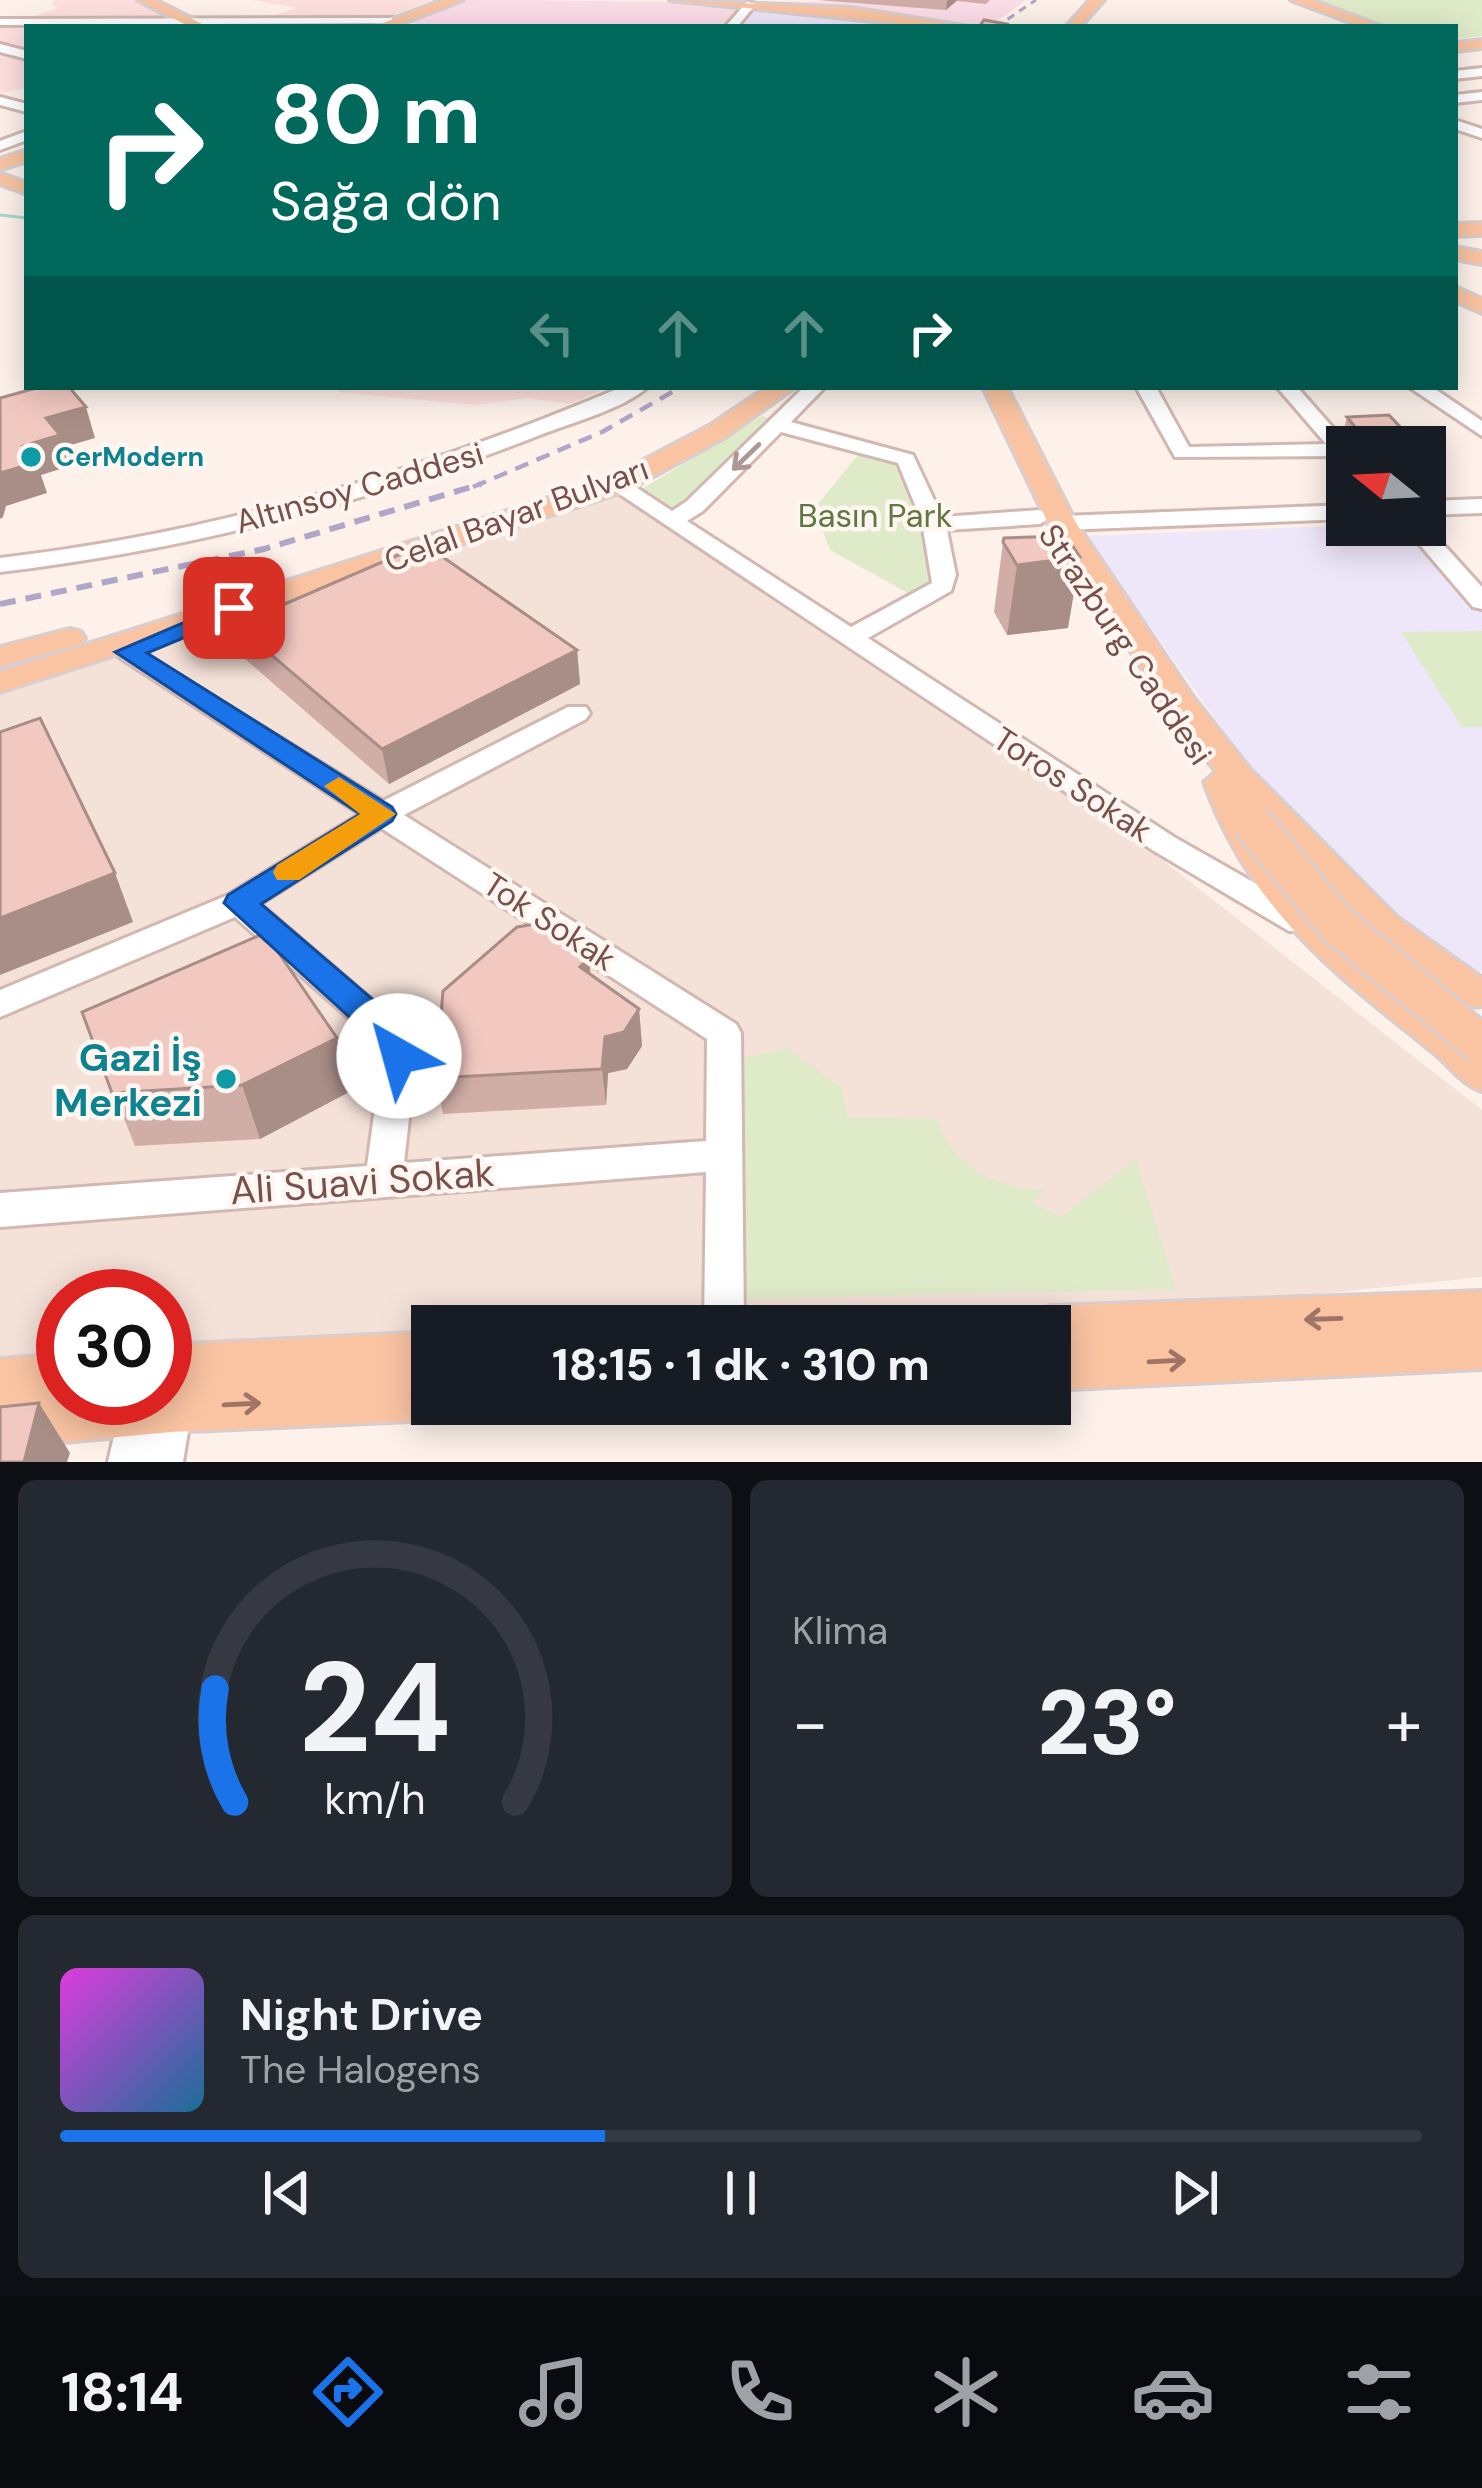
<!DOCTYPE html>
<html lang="tr">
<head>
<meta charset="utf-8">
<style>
  body { margin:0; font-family:"DM Sans",sans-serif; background:#242831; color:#f1f3f6; height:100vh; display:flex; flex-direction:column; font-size:45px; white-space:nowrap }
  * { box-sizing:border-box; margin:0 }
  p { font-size:39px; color:#9ea1a6 }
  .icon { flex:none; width:66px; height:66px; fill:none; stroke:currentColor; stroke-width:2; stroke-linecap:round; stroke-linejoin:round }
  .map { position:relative; height:1462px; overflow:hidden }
  .panel { display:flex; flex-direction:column; gap:18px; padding:18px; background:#0d0f14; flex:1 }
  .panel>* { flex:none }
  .top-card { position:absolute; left:24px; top:24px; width:1434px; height:366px; border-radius:0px; box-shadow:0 6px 30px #0003; background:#00695c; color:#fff; overflow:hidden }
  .needle { width:78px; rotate:288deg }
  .controls { position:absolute; left:1326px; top:426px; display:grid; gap:24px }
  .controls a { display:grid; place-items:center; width:120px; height:120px; border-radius:0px; background:#171b24; box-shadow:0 6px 30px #0003; font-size:60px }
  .speed { position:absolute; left:36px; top:1269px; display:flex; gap:24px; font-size:60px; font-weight:700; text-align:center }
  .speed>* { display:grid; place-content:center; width:156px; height:156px; border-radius:50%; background:#171b24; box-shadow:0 6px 30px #0003; line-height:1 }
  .speed .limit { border:18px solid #d22; background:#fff; color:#111 }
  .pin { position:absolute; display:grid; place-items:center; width:102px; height:102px; color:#fff; margin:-51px; border-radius:24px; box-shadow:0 6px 18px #0006 }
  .me { position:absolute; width:132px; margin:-66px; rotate:322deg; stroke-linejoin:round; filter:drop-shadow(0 0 9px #0008) }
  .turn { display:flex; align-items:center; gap:42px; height:252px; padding:0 48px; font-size:54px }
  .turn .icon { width:156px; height:156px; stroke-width:2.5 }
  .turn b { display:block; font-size:84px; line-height:102px }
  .lanes { display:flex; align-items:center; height:114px; padding:0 48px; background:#0003; justify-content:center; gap:60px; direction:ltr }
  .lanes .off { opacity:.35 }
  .big { font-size:90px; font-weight:800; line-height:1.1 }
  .panel .widget { flex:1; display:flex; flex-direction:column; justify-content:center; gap:18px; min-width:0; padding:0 42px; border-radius:18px; background:#242831 }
  .panel .dial { align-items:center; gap:0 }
  .dial svg { height:312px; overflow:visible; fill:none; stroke:#363941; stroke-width:7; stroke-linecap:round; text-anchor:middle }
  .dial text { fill:#f1f3f6; stroke:none }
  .song { display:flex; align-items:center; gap:36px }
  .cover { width:144px; height:144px; border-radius:18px; background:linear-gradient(135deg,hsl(300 70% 55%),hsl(200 70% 35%)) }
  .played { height:12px; border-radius:6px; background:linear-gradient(90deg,#1a73e8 40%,#363941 40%) }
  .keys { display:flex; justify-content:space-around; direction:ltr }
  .heat { display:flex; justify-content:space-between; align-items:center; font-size:66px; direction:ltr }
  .panel .tiles { flex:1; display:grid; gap:18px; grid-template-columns:1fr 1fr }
  .widget:last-child { grid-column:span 2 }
  .trip { position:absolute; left:411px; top:1305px; width:660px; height:120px; border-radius:0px; background:#171b24; box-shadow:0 6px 30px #0003; font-weight:800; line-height:120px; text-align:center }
  .menu { display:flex; height:192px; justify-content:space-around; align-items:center; background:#090b0e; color:#9ea1a6 }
  .menu .icon { width:84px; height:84px }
  .menu .on { color:#1a73e8 }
  .menu b { font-size:54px; color:#f1f3f6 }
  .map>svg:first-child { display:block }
  .residential { fill:#f4e1d8; fill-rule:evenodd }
  .commercial { fill:#fddfde }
  .education { fill:#eee6f9 }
  .medical { fill:#fbdde8 }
  .green { fill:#dfebc8 }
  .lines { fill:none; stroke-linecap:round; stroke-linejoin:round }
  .stream { stroke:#a4d9d4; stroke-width:3 }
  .minor-casing { stroke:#d2b8b1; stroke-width:6 }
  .major-casing { stroke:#d9cecd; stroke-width:6 }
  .minor { fill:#fff; fill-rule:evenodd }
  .major { fill:#fac4a3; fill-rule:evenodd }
  .rail-far2 { stroke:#b0a7c8; stroke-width:3; stroke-dasharray:8 6; stroke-linecap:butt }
  .rail-far1 { stroke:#b0a7c8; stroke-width:4.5; stroke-dasharray:14 9; stroke-linecap:butt }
  .rail { stroke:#b0a7c8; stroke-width:6; stroke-dasharray:16 10; stroke-linecap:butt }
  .major-bridge-casing { stroke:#d9cecd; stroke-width:44; stroke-linecap:butt }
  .major-bridge { stroke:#fac4a3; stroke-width:38 }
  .wall { fill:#d0ada6 }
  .shaded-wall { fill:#a98d87 }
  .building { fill:#f2c9c1; stroke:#a98d87; stroke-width:3 }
  .oneway { stroke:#ae9794 }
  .oneway2 { stroke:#9f7466 }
  .route { fill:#1a73e8; stroke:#114b97; stroke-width:3 }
  .slow { fill:#f59e0b }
  .culture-dot { fill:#0f9aa8; stroke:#fff6f1; stroke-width:4.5 }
  .labels { text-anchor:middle; stroke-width:9; stroke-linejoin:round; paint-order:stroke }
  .far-culture-label { font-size:27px; font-weight:bold; fill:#0d838f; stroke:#fff6f1; text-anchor:start }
  .street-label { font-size:33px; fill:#78514c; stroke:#fff6f1 }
  .park-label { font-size:33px; fill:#5f7841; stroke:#fff6f1 }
  .near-culture-label { font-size:39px; font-weight:bold; fill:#0d838f; stroke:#fff6f1; text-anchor:end }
  .near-street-label { font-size:39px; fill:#78514c; stroke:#fff6f1 }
</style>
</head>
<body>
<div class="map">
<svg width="1482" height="1462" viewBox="0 0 1482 1462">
  <rect width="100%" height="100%" fill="#fdf1ea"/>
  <path class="residential" d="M617,485L1024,752L1482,1110V1277L1009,1326H432V1386L0,1431V694ZM63,1296H165V1398H63Z"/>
  <g class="commercial">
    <path d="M55,0H137L167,10L196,27H27V88L0,93V22H19L58,8L52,4Z"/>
    <path d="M252,0H431L381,20L263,19L297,8Z"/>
    <path d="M342,387H609L570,404L527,398L476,405L338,392Z"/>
  </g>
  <g class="education">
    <path d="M751,4L962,27H731Z"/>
    <path d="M1357,525H1414L1482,602V971L1470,974L1400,923L1252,771L1086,536Z"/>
  </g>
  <path class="medical" d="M466,0L711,2L1026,0L988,27L752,3L731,27H439L405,22Z"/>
  <g class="green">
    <path d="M1298,0H1482V36L1455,39V27H1381Z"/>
    <path d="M762,416L782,422L671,521L632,495Z"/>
    <path d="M865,446L895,454L947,570L922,601L830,550L814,509Z"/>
    <path d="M1482,631V727H1462L1401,632Z"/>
    <path d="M786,1048L841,1087L847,1117L937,1119C953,1169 994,1187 1043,1190L1033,1203L1061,1217L1136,1159L1176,1289L739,1299L735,1060Z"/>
  </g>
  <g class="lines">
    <path class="stream" d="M0,215L27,218"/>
    <g class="minor-casing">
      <g id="minor">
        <path d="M747,2L756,4L737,27H725Z"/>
        <path d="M393,18L389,23L0,25V19Z"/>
        <path d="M0,44L27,51V59L0,52Z"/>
        <path d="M1482,68V76L1455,79V71Z"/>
        <path d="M1482,92V100L1455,103V95Z"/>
        <path d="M0,97L27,104V112L0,105Z"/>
        <path d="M1455,120L1482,129V138L1455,129Z"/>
        <path d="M27,131V140L0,150V141Z"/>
        <path d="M622,387H648C621,410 573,422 540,435C365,504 187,550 0,572V558C217,533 420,472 622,387Z"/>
        <path d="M804,387H825L791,422L913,455L942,517L1040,510L1051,517L1040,524L947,530L956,575L951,591L868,638L1174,837L1311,915L1316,923L1311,931H1289L1154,851L606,485L617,479L625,480L672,511L687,501ZM781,432L898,463L922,522L932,583L851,627L687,521L703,511Z"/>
        <path d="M1136,387H1156L1189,447L1326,444L1277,387H1297L1350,447L1347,462L1336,456L1175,457Z"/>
        <path d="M1409,387H1432L1482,421V436Z"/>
        <path d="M1482,499V513L1425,515V501Z"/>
        <path d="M1347,505V519L1062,530L1051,523L1062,516Z"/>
        <path d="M1425,524L1482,587V609L1473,607L1403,525Z"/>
        <path d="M128,644L383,801L568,707H586L590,713L586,719L404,815L736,1024L741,1033L744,1326H704L706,1172L0,1227V1193L367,1166L382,1056L379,1045L235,917L0,1017V990L228,895L360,814L119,657L115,652ZM381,828L707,1039L706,1141L404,1163L416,1056L406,1029L260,904Z"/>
        <path d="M171,1386L186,1392L192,1407L183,1462H108L123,1398H165V1389Z"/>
      </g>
    </g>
    <g class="major-casing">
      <g id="major">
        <path d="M138,0H155L208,27H190Z"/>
        <path d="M443,0H463L392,27H372Z"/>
        <path d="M670,0L852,8L969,27H932Z"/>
        <path d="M1090,0H1104L1080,27H1066Z"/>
        <path d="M1291,0H1311L1383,27H1363Z"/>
        <path d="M1482,40V48L1455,51V43Z"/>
        <path d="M27,150V161L0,170V159Z"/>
        <path d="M0,173L27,183V194L0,184Z"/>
        <path d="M1482,223V235L1455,236V224Z"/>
        <path d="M1455,247L1482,252V264L1455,259Z"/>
        <path d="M1455,287L1482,299V313L1455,301Z"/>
        <path d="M767,387H795L727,436L626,491L0,692V672L608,479L709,426Z"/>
        <path d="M983,387H1007L1076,523L1193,697L1249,768L1398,918L1482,978V1006C1435,1017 1284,846 1249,809C1290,916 1401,978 1482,1049V1091C1459,1083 1450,1065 1433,1052C1332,972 1249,908 1204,782L1216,772L1165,704L1048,523Z"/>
        <path d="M70,629L81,632L85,638L81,644L0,666V647Z"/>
        <path d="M1482,1291V1369L1050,1390V1326H1027L1033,1313L1050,1306Z"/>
        <path d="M432,1332V1404H454L450,1413L432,1420L171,1432L0,1448V1359L63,1354V1398H165V1345Z"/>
      </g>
    </g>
    <use href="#minor" class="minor"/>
    <use href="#major" class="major"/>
    <path class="rail-far2" d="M996,27L1036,0"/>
    <path class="rail-far1" d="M473,487L602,432L681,387"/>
    <path class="rail" d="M0,604L264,549L481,484"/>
    <g class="major-bridge-casing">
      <path id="major-bridge" d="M1251,821L1336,924L1482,1045"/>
    </g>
    <use href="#major-bridge" class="major-bridge"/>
  </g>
  <g class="wall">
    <path d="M817,0H990L986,4L957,1L946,10Z"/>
    <path d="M456,387H509L507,390Z"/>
    <path d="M1347,417L1403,430L1399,445L1354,447L1343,433Z"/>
    <path d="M1003,542L1068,628L1007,635L994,612Z"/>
    <path d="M236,625L577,650L580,684L389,784L245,659Z"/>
    <path d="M590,974L639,1009L642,1046L627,1069L608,1073L606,1105L443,1114L436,1078Z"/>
    <path d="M82,1012L351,1091L260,1139L135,1146Z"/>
  </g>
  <g class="shaded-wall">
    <path d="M947,0H957L946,10Z"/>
    <path d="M86,407L95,438L64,447L70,466L41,475L47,493L6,506L3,517L0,519V473L46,418Z"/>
    <path d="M1080,557L1068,628L1007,635L1017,565Z"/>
    <path d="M577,650L580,684L389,784L382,749Z"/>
    <path d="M115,873L133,922L0,975V918Z"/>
    <path d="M589,957L592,993L580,967Z"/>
    <path d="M639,1009L642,1046L627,1069L608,1073L606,1105L602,1069L605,1037Z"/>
    <path d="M337,1038L351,1091L260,1139L242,1085Z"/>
    <path d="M39,1403L70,1453L67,1462H24Z"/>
  </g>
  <g class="building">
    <path d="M984,20L1007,24L1005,27H979Z"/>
    <path d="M40,387H69L86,407L46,418L60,435L23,446L37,462L0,473V398Z"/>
    <path d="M1389,415L1403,430L1359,432L1347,417Z"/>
    <path d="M1066,536L1080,557L1017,565L1003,542L1004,538Z"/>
    <path d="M424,544L577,650L382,749L236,625Z"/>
    <path d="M40,718L115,873L0,918V732Z"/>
    <path d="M542,923L589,957L580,967L639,1009L624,1032L605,1037L602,1069L436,1078L443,991L517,927Z"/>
    <path d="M265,933L337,1038L242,1085L112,1093L82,1012Z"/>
    <path d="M39,1403L24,1462H0V1407Z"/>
  </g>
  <defs><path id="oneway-shaft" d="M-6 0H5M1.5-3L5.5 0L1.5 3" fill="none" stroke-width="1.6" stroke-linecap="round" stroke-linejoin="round" transform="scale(3)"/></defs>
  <use class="oneway" href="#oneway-shaft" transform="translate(746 457) rotate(136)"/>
  <g class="oneway2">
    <use href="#oneway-shaft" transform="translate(1323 1319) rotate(178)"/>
    <use href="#oneway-shaft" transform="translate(1167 1361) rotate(-3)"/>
    <use href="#oneway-shaft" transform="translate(242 1404) rotate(-3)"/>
  </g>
  <path class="route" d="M234,601L243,603V613L147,653L392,807L396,814L392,821L261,904L406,1028L416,1056L411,1065L399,1070L386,1065L379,1044L224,903L228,895L360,814L115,652Z"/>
  <path class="slow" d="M339,777L396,814L299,880H277L273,872L277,865L360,814L324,786Z"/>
  <g class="culture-dot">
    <circle cx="31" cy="457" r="12"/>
    <circle cx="226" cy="1079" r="12"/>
  </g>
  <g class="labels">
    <g class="far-culture-label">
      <text x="55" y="466">CerModern</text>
    </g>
    <g class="street-label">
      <text transform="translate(359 487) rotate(-16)" y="12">Altınsoy Caddesi</text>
      <text transform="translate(516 514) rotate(-20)" y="12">Celal Bayar Bulvarı</text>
      <text transform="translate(1126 644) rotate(56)" y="12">Strazburg Caddesi</text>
      <text transform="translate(1073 784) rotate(33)" y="12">Toros Sokak</text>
      <text transform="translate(550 921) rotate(33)" y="12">Tok Sokak</text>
    </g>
    <g class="park-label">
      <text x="875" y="527">Basın Park</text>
    </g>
    <g class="near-culture-label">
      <text x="202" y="1071">Gazi İş<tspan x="202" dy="45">Merkezi</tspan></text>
    </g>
    <g class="near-street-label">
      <text transform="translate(362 1181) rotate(-4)" y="14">Ali Suavi Sokak</text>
    </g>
  </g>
</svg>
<div class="controls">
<a><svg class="needle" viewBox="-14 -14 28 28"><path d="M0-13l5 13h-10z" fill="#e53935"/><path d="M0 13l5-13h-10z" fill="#9ea1a6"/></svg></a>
</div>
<div class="speed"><div class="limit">30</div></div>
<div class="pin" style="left:234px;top:608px;background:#d93025"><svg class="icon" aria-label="arrive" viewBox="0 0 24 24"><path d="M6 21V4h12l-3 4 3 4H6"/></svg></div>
<svg class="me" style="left:399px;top:1056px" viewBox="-20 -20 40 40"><circle r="19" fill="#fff"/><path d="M0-13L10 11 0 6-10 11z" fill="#1a73e8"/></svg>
<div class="trip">18:15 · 1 dk · 310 m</div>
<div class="top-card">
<div class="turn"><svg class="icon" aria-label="right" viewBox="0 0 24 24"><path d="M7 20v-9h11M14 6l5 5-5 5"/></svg><div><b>80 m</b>Sağa dön</div></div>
<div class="lanes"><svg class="icon off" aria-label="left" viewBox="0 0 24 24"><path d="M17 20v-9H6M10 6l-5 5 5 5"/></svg><svg class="icon off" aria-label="ahead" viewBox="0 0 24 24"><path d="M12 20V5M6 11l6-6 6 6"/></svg><svg class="icon off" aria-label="ahead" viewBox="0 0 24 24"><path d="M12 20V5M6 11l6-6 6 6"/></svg><svg class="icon" aria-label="right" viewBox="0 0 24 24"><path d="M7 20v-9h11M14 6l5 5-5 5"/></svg></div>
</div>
</div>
<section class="panel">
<div class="tiles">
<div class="widget dial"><svg viewBox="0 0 100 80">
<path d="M14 69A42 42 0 1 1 86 69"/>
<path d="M14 69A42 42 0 0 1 9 40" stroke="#1a73e8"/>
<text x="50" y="56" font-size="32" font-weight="700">24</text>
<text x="50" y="72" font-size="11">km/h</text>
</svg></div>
<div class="widget"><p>Klima</p>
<div class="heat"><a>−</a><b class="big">23°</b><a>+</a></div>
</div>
<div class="widget">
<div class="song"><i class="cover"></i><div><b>Night Drive</b><p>The Halogens</p></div></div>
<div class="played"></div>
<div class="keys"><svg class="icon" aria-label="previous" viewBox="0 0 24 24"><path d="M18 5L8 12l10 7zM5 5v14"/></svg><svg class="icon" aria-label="pause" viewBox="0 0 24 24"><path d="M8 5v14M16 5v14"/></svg><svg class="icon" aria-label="next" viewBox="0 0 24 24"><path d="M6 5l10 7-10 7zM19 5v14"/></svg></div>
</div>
</div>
</section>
<nav class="menu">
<b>18:14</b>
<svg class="icon on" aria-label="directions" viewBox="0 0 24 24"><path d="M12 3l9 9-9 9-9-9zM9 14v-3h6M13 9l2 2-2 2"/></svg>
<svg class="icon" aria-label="music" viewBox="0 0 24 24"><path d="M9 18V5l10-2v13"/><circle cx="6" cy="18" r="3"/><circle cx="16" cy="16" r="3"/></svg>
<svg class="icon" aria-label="phone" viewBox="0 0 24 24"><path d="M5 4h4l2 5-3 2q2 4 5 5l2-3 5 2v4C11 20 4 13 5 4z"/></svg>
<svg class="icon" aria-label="climate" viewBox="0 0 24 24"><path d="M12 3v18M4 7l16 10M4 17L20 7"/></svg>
<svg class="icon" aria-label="car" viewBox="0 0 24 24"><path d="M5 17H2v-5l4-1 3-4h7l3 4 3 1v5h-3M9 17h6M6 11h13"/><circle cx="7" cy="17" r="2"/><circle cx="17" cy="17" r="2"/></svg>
<svg class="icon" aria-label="filters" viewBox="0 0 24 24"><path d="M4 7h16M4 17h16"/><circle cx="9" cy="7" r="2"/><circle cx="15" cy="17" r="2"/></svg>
</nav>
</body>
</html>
